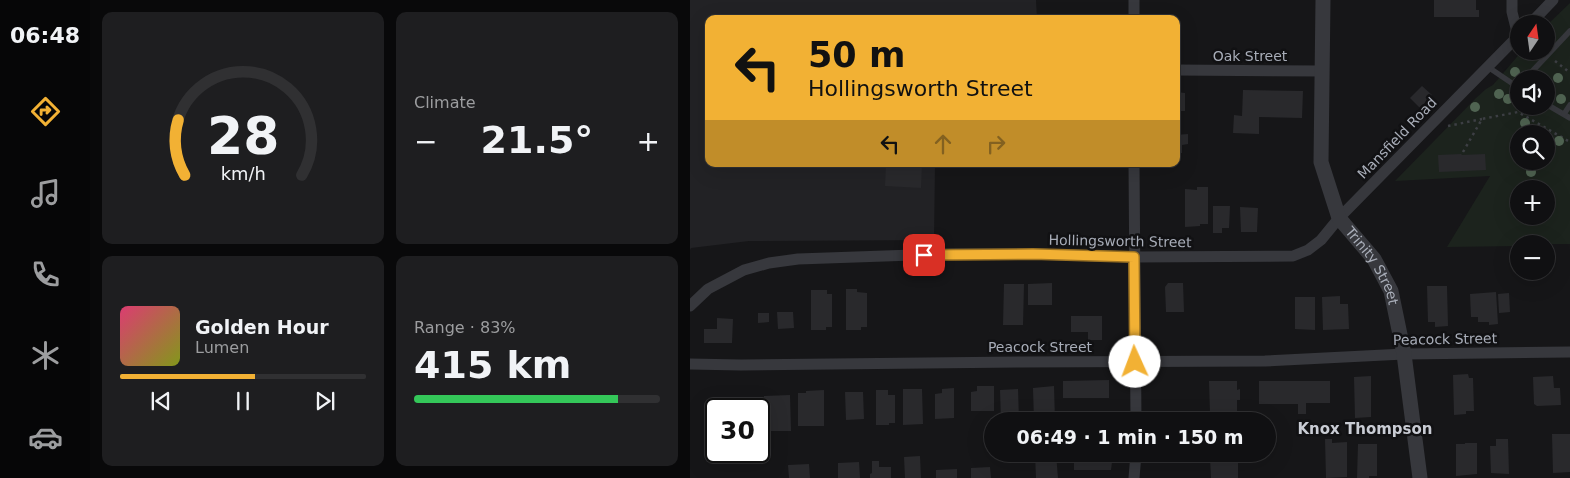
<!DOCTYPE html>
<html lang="en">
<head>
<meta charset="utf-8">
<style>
  body { margin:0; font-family:"DejaVu Sans",sans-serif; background:#1e1e20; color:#f1f3f6; height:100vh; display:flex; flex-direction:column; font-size:19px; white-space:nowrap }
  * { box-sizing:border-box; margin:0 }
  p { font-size:16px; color:#9c9d9f }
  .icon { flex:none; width:28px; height:28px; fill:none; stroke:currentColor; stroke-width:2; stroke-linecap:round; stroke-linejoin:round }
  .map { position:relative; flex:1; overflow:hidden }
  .sheet { display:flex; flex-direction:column; gap:12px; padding:12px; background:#09090a; width:600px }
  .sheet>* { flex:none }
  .hud { position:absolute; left:15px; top:15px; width:475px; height:152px; border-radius:10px; box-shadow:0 5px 20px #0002,0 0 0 1px #303032; background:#f2b134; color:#111; overflow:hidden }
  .needle { width:32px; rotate:13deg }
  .fabs { position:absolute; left:820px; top:15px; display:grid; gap:10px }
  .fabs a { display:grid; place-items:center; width:45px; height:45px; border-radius:50%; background:#101012; box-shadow:0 5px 20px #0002,0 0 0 1px #303032; font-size:25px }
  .speed { position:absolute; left:15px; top:398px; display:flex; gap:10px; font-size:25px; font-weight:700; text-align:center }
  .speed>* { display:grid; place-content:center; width:65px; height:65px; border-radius:50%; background:#101012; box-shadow:0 5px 20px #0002,0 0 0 1px #303032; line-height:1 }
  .speed .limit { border:2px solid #111; border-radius:8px; background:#fff; color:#111 }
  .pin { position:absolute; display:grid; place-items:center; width:42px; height:42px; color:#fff; margin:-21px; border-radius:10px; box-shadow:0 2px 8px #0006 }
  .me { position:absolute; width:55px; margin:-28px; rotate:358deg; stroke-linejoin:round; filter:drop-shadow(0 0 4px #0008) }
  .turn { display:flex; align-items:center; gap:18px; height:105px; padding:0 20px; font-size:22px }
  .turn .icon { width:65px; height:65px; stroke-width:2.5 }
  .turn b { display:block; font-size:35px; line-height:42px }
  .lanes { display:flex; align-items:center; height:48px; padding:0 20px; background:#0003; justify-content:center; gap:25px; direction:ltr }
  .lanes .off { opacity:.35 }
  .big { font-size:38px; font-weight:600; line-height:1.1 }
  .sheet .card { flex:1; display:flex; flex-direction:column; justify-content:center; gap:8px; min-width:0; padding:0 18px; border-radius:10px; background:#1e1e20 }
  .sheet .dial { align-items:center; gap:0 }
  .dial svg { height:130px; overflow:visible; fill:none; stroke:#303032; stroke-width:7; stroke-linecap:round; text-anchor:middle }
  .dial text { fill:#f1f3f6; stroke:none }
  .song { display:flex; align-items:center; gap:15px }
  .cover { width:60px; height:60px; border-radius:8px; background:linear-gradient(135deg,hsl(340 70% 55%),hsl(70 70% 35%)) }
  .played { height:5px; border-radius:2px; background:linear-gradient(90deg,#f2b134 55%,#303032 55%) }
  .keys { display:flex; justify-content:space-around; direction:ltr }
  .heat { display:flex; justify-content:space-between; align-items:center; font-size:28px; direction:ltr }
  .charge { height:8px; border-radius:4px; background:linear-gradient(90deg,#34c759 83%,#303032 0) }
  .sheet .tiles { flex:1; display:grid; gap:12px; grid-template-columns:repeat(2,1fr) }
  .trip { position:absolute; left:294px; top:412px; width:292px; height:50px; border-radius:25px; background:#101012; box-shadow:0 5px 20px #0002,0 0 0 1px #303032; font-weight:600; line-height:50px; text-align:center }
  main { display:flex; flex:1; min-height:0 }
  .tabs { display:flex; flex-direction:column; width:90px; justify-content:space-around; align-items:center; background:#060607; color:#9c9d9f }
  .tabs .icon { width:35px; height:35px }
  .tabs .on { color:#f2b134 }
  .tabs b { font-size:22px; color:#f1f3f6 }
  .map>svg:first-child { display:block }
  .built { fill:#222225 }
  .green { fill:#1c231d; fill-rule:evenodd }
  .building { fill:#29292c }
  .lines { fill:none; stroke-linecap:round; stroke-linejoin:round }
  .path { stroke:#3d3f44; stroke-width:2.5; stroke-dasharray:2.5 4; stroke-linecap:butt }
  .service { stroke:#37383d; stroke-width:5.5 }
  .minor { stroke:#37383d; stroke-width:11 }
  .tertiary { stroke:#37383d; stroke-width:15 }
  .tree { fill:#506452 }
  .route-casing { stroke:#9d7322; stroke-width:12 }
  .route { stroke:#f2b134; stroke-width:9 }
  .labels { text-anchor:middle; stroke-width:5; stroke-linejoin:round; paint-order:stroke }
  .street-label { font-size:14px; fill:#a8adb8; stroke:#111113 }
  .neighbourhood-label { font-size:15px; font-weight:bold; fill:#c9ccd4; stroke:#111113 }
</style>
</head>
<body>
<main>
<nav class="tabs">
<b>06:48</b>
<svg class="icon on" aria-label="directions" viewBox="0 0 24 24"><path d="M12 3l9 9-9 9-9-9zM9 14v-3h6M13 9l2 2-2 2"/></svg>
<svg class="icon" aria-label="music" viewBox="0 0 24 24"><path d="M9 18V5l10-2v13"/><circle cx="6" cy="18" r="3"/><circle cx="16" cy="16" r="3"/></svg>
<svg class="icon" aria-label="phone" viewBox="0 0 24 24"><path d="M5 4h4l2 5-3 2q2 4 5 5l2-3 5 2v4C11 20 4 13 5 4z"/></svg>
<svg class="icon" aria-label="climate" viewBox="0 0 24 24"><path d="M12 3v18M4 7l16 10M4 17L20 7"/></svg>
<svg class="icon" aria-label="car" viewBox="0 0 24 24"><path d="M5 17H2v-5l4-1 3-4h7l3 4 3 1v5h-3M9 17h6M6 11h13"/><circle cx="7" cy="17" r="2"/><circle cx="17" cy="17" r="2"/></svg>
</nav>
<section class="sheet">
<div class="tiles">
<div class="card dial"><svg viewBox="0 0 100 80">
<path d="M14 69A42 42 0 1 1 86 69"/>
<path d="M14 69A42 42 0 0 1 10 35" stroke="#f2b134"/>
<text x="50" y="56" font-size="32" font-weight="700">28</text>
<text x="50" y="72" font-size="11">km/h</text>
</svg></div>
<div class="card"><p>Climate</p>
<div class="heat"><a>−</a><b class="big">21.5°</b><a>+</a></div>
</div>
<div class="card">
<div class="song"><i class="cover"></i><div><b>Golden Hour</b><p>Lumen</p></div></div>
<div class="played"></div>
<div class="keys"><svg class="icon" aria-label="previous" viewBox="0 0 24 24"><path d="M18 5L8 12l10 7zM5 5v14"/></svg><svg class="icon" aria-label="pause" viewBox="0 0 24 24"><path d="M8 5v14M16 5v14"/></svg><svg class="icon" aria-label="next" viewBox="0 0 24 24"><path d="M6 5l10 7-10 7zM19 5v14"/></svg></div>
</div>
<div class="card"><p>Range · 83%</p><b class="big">415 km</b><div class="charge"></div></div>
</div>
</section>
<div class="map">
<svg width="880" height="478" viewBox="0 0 880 478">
  <rect width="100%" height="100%" fill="#161618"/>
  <path class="built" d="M0,0H346L347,19H19V164H245L244,240L59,241L1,248L0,250Z"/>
  <path class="green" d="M880,3V244H829V246L757,247L800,176L705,181L786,98L796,89L803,85L832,51H856V26ZM829,79H856V106H829ZM829,134H856V161H829ZM829,189H856V216H829Z"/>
  <g class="building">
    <path d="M744,0H786V10H789V17H744Z"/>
    <path d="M732,86L742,95L730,108L720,98Z"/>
    <path d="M553,90L613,91L612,118L569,117V134L543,133L544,115L552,116Z"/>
    <path d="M486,92L495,93V111H486Z"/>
    <path d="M498,134V144L492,145V153H486V135Z"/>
    <path d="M771,154L772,155L795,154L796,170L749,172L748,155Z"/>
    <path d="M196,164H232L231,188L195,186Z"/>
    <path d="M507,187H518V224H510V226L495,227V189L507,190Z"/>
    <path d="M523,206H540L539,228H532V233H523Z"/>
    <path d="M550,207L568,208L567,232H551Z"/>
    <path d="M362,283V305H338V284Z"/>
    <path d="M478,283H493L494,312H476L475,287Z"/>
    <path d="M314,284H334L333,325H313Z"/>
    <path d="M737,286H757L758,326L745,327V322H738Z"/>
    <path d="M156,289H167V292L177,293V327H171V330H156Z"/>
    <path d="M121,290H137V294H142V327H136V330H121Z"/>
    <path d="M806,292L808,324L799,325V322H788V317H781L780,294Z"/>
    <path d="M819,293L820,312L809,313L808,294Z"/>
    <path d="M650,296V304H658L659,329L633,330L632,297Z"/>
    <path d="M605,297H625V330L605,329Z"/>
    <path d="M87,312H103L104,328L88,329Z"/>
    <path d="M68,313H79V322L68,323Z"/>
    <path d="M381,316H412V340H398V332H381Z"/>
    <path d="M27,318L43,319L42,343H14V329H27Z"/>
    <path d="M778,374L779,378H783L784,411H776V414L764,415L763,375Z"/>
    <path d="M681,376V417L665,418L664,377Z"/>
    <path d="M863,376L864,388H870L871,405L847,406L844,404L843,377Z"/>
    <path d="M419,380V398H373V381Z"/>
    <path d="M519,381H547V390L550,389V400H547V413H554V421H513V413H520Z"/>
    <path d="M569,381H640V403H616V414H608V404H569Z"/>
    <path d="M287,386H304V411H281V392L287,391Z"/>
    <path d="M364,386L365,421H344L343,388Z"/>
    <path d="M264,388V418L245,419V394L252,393V389Z"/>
    <path d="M213,389H232L233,424L213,425Z"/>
    <path d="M328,389L329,421H311L310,390Z"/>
    <path d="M134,390V426H108V393H116V391Z"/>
    <path d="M186,390H198V395H205V423H199V425H186Z"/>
    <path d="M155,392H173L174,419L156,420Z"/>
    <path d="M100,395L101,431H74V396Z"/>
    <path d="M67,398V409H33L32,400Z"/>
    <path d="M862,434H880V472L863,473Z"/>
    <path d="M635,439H642V443L657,442V477L636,478Z"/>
    <path d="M806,439H818L819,474L801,473L800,446H806Z"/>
    <path d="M775,443H787V474L766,476V444H775Z"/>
    <path d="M668,444H687V476H679V478H667Z"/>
    <path d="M345,454H366L368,478H346Z"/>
    <path d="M384,454H423L421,470H384Z"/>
    <path d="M513,454H554L555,458H548V478H521L520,458H514Z"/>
    <path d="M230,456L231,478H215L214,457Z"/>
    <path d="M182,461H189V467H201V478H180V474L182,473Z"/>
    <path d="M169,462L170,478H148V463Z"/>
    <path d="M119,464L120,478H99L98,465Z"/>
    <path d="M300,467L301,478H281V468Z"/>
    <path d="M267,469V478H246V470Z"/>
  </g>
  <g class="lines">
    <g class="path">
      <path d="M865,61L879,72"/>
      <path d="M758,126L792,119"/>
      <path d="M773,152L792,119L828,112L880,142"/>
    </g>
    <g class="service">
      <path d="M798,67L829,88"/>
      <path d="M835,79L880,31"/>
      <path d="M856,104L880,118"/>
      <path d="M874,114L880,105"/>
    </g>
    <g class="minor">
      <path d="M822,0V12L828,36"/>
      <path d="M444,19V0"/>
      <path d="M840,24L863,0"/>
      <path d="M486,70L633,71"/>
      <path d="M444,164L446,421"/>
      <path d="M0,306L18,289L54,270L79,263L108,259L252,254H343L444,257L603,256L618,250L631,240L649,218L829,35"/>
      <path d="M0,364L51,365L331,362L575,361L714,354L880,352"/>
      <path d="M444,478L446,454"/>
    </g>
    <path class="tertiary" id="s1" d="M633,0L631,162L649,218L684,259L701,291L714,354L730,478"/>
  </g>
  <g class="tree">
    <circle cx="825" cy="72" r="5"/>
    <circle cx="868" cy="78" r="5"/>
    <circle cx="809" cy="94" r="5"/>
    <circle cx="818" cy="99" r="5"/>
    <circle cx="871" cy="99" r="5"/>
    <circle cx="785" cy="107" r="5"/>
    <circle cx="835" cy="123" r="5"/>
    <circle cx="869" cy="141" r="5"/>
    <circle cx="841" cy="172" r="5"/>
  </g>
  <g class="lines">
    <g class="route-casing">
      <path id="route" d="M234,255L343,254L444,257L445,362"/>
    </g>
    <use href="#route" class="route"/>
  </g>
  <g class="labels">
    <g class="street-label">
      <text x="560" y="61">Oak Street</text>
      <text transform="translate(707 138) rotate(-46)" y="5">Mansfield Road</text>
      <text transform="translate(430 241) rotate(1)" y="5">Hollingsworth Street</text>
      <text dy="5" stroke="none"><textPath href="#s1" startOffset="280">Trinity Street</textPath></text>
      <text transform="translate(755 339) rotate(-1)" y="5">Peacock Street</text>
      <text x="350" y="352">Peacock Street</text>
    </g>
    <g class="neighbourhood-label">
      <text x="675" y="434">Knox Thompson</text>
    </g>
  </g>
</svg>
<div class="fabs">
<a><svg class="needle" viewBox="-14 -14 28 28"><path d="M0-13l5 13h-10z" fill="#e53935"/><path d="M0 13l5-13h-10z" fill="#9c9d9f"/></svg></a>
<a><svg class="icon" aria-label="sound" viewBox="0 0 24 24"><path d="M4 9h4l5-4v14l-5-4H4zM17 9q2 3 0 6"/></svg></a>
<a><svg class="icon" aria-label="search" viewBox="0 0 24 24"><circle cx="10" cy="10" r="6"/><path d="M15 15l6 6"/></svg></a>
<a>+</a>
<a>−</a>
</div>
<div class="speed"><div class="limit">30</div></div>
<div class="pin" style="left:234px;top:255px;background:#d93025"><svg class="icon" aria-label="arrive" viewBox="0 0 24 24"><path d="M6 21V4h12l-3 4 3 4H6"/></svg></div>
<svg class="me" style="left:445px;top:362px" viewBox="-20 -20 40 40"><circle r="19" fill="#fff"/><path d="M0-13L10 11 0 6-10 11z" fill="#f2b134"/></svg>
<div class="trip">06:49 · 1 min · 150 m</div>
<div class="hud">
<div class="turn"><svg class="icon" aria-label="left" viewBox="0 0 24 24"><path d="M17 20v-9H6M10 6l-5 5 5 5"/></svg><div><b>50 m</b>Hollingsworth Street</div></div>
<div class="lanes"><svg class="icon" aria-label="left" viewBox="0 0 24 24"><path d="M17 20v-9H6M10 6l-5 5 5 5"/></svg><svg class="icon off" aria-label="ahead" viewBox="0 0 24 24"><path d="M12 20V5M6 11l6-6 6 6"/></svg><svg class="icon off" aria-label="right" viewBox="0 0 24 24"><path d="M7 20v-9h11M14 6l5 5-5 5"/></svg></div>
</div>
</div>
</main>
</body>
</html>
